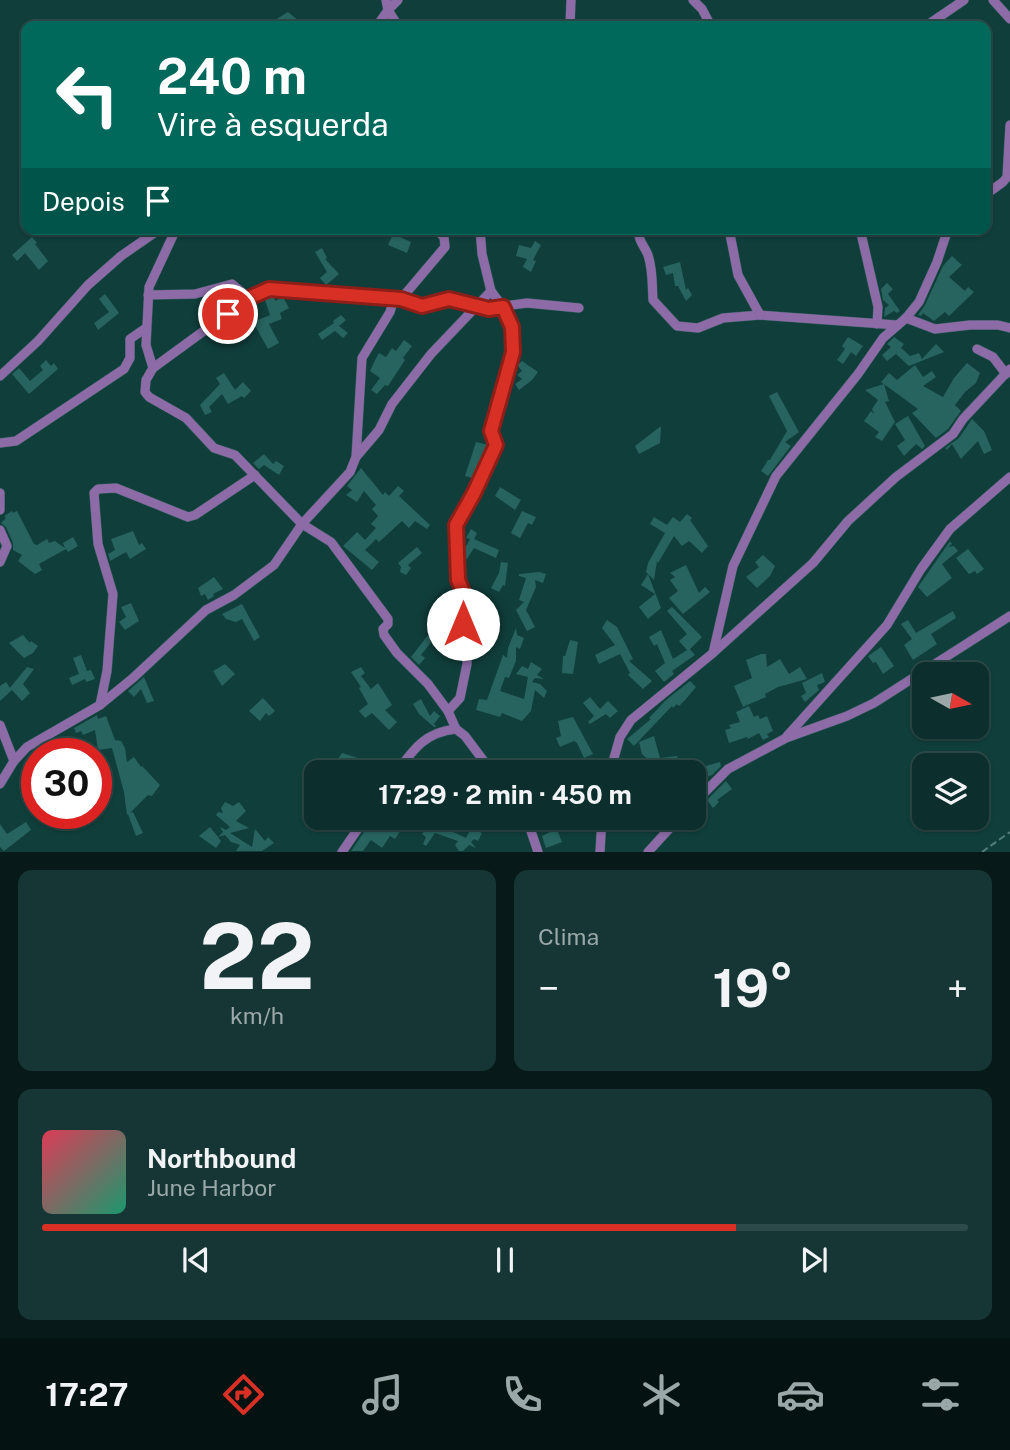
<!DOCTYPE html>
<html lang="pt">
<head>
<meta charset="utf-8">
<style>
  body { margin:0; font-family:"Public Sans",sans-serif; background:#153634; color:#f1f3f6; height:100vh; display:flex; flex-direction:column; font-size:26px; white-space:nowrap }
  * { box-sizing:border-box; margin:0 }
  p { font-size:23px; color:#9aa8a9 }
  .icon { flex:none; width:38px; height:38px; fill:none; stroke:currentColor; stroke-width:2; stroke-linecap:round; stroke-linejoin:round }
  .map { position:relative; height:852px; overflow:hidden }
  .sheet { display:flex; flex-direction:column; gap:18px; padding:18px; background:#071918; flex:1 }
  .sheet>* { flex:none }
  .banner { position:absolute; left:21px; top:21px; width:970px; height:214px; border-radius:14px; box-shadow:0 2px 5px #0004,0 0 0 2px #2c4a48; background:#00695c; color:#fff; overflow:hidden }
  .needle { width:46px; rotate:99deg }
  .fabs { position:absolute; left:912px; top:662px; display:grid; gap:14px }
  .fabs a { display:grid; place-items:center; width:77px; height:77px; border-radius:14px; background:#0c2e2c; box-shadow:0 2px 5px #0004,0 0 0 2px #2c4a48; font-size:35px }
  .speed { position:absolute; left:21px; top:738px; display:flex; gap:14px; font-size:35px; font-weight:700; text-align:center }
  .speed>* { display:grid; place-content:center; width:91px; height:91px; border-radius:50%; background:#0c2e2c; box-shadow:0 2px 5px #0004,0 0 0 2px #2c4a48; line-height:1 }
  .speed .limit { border:10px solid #d22; background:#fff; color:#111 }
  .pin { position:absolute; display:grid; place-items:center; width:60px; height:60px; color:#fff; margin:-30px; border:4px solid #fff; border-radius:50%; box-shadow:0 2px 7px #0007 }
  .me { position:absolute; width:77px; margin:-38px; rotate:0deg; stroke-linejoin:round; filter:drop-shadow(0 0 5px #0008) }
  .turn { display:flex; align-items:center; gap:24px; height:147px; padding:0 21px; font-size:32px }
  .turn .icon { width:91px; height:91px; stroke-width:2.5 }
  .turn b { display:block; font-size:49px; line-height:60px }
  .then { display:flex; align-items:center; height:66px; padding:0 21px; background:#0003; gap:14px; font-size:26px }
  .big { font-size:52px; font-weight:700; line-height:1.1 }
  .sheet .tile { flex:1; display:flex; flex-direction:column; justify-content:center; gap:10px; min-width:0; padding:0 24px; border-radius:14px; background:#153634 }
  .sheet .dial { align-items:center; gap:0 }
  .dial b { font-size:91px; line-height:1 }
  .song { display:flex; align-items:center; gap:21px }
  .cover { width:84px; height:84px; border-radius:10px; background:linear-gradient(135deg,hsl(350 70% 55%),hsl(160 70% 35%)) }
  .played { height:7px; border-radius:4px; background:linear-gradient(90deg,#d93025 75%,#2c4a48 75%) }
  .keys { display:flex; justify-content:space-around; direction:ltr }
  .heat { display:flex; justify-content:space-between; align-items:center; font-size:38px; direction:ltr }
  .sheet .tiles { flex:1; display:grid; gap:18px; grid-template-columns:1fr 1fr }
  .tile:last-child { grid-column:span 2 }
  .trip { position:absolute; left:304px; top:760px; width:402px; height:70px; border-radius:14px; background:#0c2e2c; box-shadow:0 2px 5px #0004,0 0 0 2px #2c4a48; font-weight:700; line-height:70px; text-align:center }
  .tab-bar { display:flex; height:112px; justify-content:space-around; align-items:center; background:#051212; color:#9aa8a9 }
  .tab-bar .icon { width:49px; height:49px }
  .tab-bar .current { color:#d93025 }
  .tab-bar b { font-size:32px; color:#f1f3f6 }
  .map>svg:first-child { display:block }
  .building { fill:#27635f }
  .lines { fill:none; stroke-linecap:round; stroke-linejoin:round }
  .minor-casing { stroke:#305b58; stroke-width:10 }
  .path { stroke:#547c79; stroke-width:2; stroke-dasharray:7 3.5; stroke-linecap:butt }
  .minor { stroke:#8c6ba7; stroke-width:9 }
  .route-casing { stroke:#8d1f18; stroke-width:18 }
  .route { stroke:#d93025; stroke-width:12 }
</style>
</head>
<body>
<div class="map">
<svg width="1010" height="852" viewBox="0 0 1010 852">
  <rect width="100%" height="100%" fill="#103e3b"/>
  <g class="building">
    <path d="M288,12L299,21L295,26H265Z"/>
    <path d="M395,230L402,233L400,237L411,242L407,253L388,245Z"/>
    <path d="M32,237L37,243L35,244L48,261L39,270L25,253L17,261L12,255Z"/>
    <path d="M535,241L541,245L533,260L536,261L531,272L523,267L527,259L516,256L519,245L531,248Z"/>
    <path d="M322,248L327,258L325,259L339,274L326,285L320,278L327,272L315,252Z"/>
    <path d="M952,256L962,265L949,277L965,291L968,287L974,292L949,316L945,312L934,321L923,313L921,316L918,315L925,305L943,266Z"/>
    <path d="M680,262L686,290L688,288L692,295L686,301L678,286H675L673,273L666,275L663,267Z"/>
    <path d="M887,283L893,289L888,294L900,311L897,313L894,311L884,317L885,308L889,305L883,300L881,289Z"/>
    <path d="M105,294L119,313L98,330L94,323L109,312L99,299Z"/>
    <path d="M274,297L275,301L283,297L289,308L280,313L282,319L269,324L279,343L268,349L253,322L270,315L265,300Z"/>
    <path d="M341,315L346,320L339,326L348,333L343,338L335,331L322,340L318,334L334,323L333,321Z"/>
    <path d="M848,337L863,346L856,356L851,352L843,364L837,360L845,349L842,346Z"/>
    <path d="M894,337L904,344L901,348L910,356L919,353L922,359L936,344L944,352L909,366L896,354L887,361L882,355L891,347L887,344Z"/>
    <path d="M404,340L412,346L403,358L405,360L388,386L385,385L377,394L371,390L380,378L370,371L375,360L379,353L386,357L392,348L396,351Z"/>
    <path d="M46,360L51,366L54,363L58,369L29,394L12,374L19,368L30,381L43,370L40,366Z"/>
    <path d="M522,361L538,372L532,380L519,390L515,384L522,379L517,375L522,371L517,365Z"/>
    <path d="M967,363L980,373L976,383L965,392L955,405L961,411L948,429L936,438L912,413L918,409L881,382L889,373L897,380L915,365L923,377L932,371L936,377L923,386L943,397L954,378Z"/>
    <path d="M224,373L235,390L243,382L251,391L244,398L242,396L228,404L222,394L209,407L212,412L205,415L200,405L220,384L216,378Z"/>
    <path d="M884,384L889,401L885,402L895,422L882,441L875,437L879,432L864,421L871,411L874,414L872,409L878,400L865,390Z"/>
    <path d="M777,392L799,432L785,442L791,446L768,476L761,471L768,460H770L787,431L769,396Z"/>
    <path d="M908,416L925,446L922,449L916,444L904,456L897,446L905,440L895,424Z"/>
    <path d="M972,419L984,431L992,450L984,454L978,441L961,459L952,444L947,450L945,448L959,438Z"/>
    <path d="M661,426L660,443L639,454L635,446Z"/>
    <path d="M476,442L488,445L473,478L465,476Z"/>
    <path d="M264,454L273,464L276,461L284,466L279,475L264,465L259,469L253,463Z"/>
    <path d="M361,468L383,495L385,492L389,496L398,486L404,491L399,496L430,525L427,529L415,521L409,528L402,521L379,542L376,539L365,550L379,562L372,570L343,546L357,532L365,540L376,528L371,524L378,516L372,509L376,505L364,491L357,502L346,495L352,490L347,486Z"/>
    <path d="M500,487L521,500L515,510L495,496Z"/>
    <path d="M12,511L13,513L17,511L34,544L37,545L47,539L49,543L55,541L65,548L63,543L73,537L78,546L68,552L66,549L39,564L42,570L35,574L18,561L22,555L13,550V543L6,527L1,523L6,518L4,516Z"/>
    <path d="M522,511L536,517L532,525L528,523L520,538L511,533Z"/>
    <path d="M687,514L692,518L690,520L708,546L702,553L689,541L682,546L674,536L658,563L657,561L654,580L646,572L648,563L665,533L650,524L654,517L667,525L673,517L680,522Z"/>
    <path d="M471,529L477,533L474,539L499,550L496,558L474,548L467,559L464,558V550L470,539L466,538Z"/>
    <path d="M133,531L139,545L142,543L146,549L130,559L126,552L110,561L108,554L115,550L111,539Z"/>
    <path d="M950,541L952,544L948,547L954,546L958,551L942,564L952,578L927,597L918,587Z"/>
    <path d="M417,547L422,553L408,565L411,568L406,575L400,572L401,567L398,563Z"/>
    <path d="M968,549L984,569L977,574L975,571L969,574L956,558Z"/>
    <path d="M763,555L775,566L770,576L757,588L746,577L759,567L755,562Z"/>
    <path d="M501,562L508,563L505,586L503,585L499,592L491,588L499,573Z"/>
    <path d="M686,565L699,593L705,587L710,592L683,614L669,598L678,591L670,580L675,577L670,573Z"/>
    <path d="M539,572L546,574L543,583L535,580L536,587L526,610L535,627L527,631L516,610L524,602L519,600L526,578L519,576V574Z"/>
    <path d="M648,574L661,608L648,619L639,607L655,594L641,585Z"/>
    <path d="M214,577L223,589L213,594L214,596L208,600L205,594L201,596L198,588Z"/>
    <path d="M131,603L139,621L125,630L119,622L126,617L121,607Z"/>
    <path d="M242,604L260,637L254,641L242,619L236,622L226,619L222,614Z"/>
    <path d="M672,607L702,637L690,649L695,655L672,671L674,674L664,682L655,671L665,663L657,644L654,646L649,637L661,630L673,659L687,650L679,641L687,634L667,611Z"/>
    <path d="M953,611L956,618L931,634L937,644L913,660L904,645L912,639L901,624L908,620L916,633Z"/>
    <path d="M607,620L617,627L633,659L629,661L652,681L643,689L628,675L630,673L620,654L599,664L595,655L615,645L602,628Z"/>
    <path d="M516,628L517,635L524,638L520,649L516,647V661L511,673L509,678L505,677L500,691L524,699L528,677L516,674L522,666L528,669L531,662L542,669L537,675L544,679L535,678L532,682L540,684L547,691L544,698L535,690L531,711L522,721L502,713L500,717L476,710L479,699L487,700L503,655L507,658L508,648Z"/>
    <path d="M432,630L442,637L438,644L433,640L421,655L425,658L419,665L411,657Z"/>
    <path d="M23,635L30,643L31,641L38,646L33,653L24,658L9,643Z"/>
    <path d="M570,640L578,642L573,674L562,673L563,656H565Z"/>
    <path d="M881,647L894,666L883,674L876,662L873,663L868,656Z"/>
    <path d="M761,654H766L767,667L780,659L789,674L800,667L807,679L778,687L765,694L766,697L743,707L734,686L752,678L746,660Z"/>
    <path d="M81,655L87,671L91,670L95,679L86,682L85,679L72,685L69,678L79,674L73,658Z"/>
    <path d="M225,664L235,674L222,686L213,671Z"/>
    <path d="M27,667L34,669L23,684L30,693L22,701L12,690L0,701V686L6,682L10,688Z"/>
    <path d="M361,667L365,673L361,676L371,689L378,683L392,705L385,710L397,722L389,730L372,713L365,718L359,711L368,704L359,688L361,687L351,672Z"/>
    <path d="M822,673L825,682L817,685L819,690L805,702L801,696L806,693L802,683Z"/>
    <path d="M144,677L154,701L147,703L141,689L134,697L128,691Z"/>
    <path d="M690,681L696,687L686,699L679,706L677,704L673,708L672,706L634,746L627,739L651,719L649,718L666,700Z"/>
    <path d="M590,697L600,709L608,701L618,711L610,718L606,714L590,724L588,722L594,716L583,703Z"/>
    <path d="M263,698L275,711L269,716L266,713L260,721L249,711Z"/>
    <path d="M421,699L430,716L434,711L440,716L434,724L436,727H434L419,714L413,704Z"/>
    <path d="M749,706L754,717L758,715L760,719L767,716L773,731L767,734L769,737L763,740L759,733L748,739L747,737L729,743L725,730L731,728L729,725L740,722L736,712Z"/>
    <path d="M97,715L98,719L106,716L115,740L121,741L125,748L127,762L134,757L141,767L142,766L160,785L152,796L148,795L130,813L133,812L143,833L136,836L128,814L127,815L124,792L112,748L98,750L95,730L83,735L81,731L76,733L74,728Z"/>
    <path d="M573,717L593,754L584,758L577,743L574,741L560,747L556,738L561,736L558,721Z"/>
    <path d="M654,736L660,758L677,756L680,772H622V769H618L621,760L656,767L642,754L639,742Z"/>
    <path d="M342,753L361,759L351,772H344L337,767L338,765L336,762Z"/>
    <path d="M720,762L721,766L712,775L695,782V769Z"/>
    <path d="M726,781L732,789L717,800L719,802L713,808L707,800Z"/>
    <path d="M225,802L233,806L239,802L246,811L236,821L249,828L230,833L252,847L255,829L265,841L268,837L274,843L262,851H236L240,845L231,842L225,835L218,837L221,841L216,848L199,836L210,827L218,837L223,832L220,827L226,830L230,827L216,815L218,812L223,813L221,808Z"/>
    <path d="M383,817H416L409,827L405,824L395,839L390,836L382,848L371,840L363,851H351L371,822L378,826Z"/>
    <path d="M435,817H452L447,829L466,838L471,828L482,833L478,841L474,839L471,842L476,848L469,845L463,851H459L455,845L458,841L435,833L426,846L423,844L426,837L422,834L428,826L430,828Z"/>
    <path d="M534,817H552L562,842L546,848L542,836L552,831Z"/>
    <path d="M26,822L31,830L4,851L0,847V824L7,834Z"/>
  </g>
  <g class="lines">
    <g class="minor-casing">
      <g id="minor">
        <path d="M386,0L388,10L398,26"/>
        <path d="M693,0L702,9L711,26"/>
        <path d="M993,0L1010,19"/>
        <path d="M377,26L388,10L398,0"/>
        <path d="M570,26L571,0"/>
        <path d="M926,26L964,0"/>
        <path d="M985,195L1003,182L1007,177L1010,125"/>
        <path d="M176,229L149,287L146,345L153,368L146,380L145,392L149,397L186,418L214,448L235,455L302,524L331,542L388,619V624L383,629L384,635L397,653L428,684L448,711L456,729L465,736L492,772"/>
        <path d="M639,229C638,242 644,245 648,255C653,270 652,285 653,300L677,326L698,328L723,318L760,315L897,325"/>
        <path d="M729,229L738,275L760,315"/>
        <path d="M860,229L878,307L877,324"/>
        <path d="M148,295L195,294L232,284L249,298L274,289L401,299L422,306L449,299L490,308L527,303L579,308"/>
        <path d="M401,299L445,247L444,237L436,229"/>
        <path d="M906,318L935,329L970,325H998L1010,328"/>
        <path d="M977,349L993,357L1006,374"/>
        <path d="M153,368L249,298"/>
        <path d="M0,376L38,341L88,285L121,256L160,229"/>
        <path d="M0,443L16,441L124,369L130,358V339L146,328"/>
        <path d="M356,457L379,430L392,404L431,354L491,291"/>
        <path d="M0,493V510"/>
        <path d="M0,530L7,546L0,562"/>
        <path d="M714,652L813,563L848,521L896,477L953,434L963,419L1010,369"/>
        <path d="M100,705L107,671L113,594L98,544L94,493L98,489L116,488L188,517L195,515L255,475"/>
        <path d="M448,711L460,698L467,664V642L462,624L467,601L458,580L456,525L474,493L496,445L491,431L512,357V327L503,307L491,291L482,254L480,229"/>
        <path d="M0,725L14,761"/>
        <path d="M787,736L887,625L921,569L950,529L1010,477"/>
        <path d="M397,772C414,748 426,732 456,729"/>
        <path d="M610,772L620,737L631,720L713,653L733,566L776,476L858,374L883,338L906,318L919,302L937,262L948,229"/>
        <path d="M0,784L14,761L27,747L100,705L133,678L206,610L234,595L274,565L302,524L350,472L356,457L362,358L390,312L394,299"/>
        <path d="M695,802L728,769L786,738L847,716L874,703L1010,616"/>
        <path d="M524,817L530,828L538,852"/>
        <path d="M342,852L366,817"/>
        <path d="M600,852L602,817"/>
        <path d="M648,852L680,817"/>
      </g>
    </g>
    <path class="path" d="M982,852L1010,832"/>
    <use href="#minor" class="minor"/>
  </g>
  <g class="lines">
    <g class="route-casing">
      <path id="route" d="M228,314L249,298L269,289L401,299L422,306L449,299L489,309L503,307L512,327L513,352L491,431L496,445L474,493L456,525L458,580L467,601L463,624"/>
    </g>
    <use href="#route" class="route"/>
  </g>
</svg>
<div class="fabs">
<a><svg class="needle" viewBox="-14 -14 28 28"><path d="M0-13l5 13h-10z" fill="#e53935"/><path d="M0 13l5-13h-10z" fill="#9aa8a9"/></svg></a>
<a><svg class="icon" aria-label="layers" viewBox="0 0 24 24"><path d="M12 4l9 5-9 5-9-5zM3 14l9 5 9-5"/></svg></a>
</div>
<div class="speed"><div class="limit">30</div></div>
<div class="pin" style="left:228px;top:314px;background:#d93025"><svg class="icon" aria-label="arrive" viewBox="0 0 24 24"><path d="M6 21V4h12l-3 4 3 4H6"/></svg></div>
<svg class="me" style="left:463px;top:624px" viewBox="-20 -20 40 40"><circle r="19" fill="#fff"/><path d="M0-13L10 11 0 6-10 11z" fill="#d93025"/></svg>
<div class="trip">17:29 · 2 min · 450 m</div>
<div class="banner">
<div class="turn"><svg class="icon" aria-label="left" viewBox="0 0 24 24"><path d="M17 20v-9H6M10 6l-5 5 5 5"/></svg><div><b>240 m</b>Vire à esquerda</div></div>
<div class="then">Depois<svg class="icon" aria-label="arrive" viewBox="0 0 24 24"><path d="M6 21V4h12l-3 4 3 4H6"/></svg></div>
</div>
</div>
<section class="sheet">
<div class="tiles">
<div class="tile dial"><b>22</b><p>km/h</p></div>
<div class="tile"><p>Clima</p>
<div class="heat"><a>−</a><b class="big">19°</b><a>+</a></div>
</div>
<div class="tile">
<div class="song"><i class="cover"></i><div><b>Northbound</b><p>June Harbor</p></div></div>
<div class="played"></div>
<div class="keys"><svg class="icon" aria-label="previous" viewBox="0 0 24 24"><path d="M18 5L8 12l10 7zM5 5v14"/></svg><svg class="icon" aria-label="pause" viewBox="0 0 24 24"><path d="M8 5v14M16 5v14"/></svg><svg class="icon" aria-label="next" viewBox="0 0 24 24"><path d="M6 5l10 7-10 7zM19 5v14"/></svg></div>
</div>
</div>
</section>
<nav class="tab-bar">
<b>17:27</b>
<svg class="icon current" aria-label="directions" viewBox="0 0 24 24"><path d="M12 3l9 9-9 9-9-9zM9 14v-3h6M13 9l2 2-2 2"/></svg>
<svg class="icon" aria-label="music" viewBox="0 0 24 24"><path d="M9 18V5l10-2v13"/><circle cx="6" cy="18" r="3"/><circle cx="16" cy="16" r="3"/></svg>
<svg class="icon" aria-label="phone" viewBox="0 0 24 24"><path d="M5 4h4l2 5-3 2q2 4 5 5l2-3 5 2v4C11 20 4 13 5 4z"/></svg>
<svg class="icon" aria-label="climate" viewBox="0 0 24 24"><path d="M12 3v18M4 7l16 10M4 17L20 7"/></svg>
<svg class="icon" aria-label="car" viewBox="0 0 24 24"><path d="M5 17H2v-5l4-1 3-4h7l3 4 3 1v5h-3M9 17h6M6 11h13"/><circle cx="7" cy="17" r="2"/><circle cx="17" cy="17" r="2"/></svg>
<svg class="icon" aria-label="filters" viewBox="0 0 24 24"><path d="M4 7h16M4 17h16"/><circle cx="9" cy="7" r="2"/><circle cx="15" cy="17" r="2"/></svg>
</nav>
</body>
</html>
